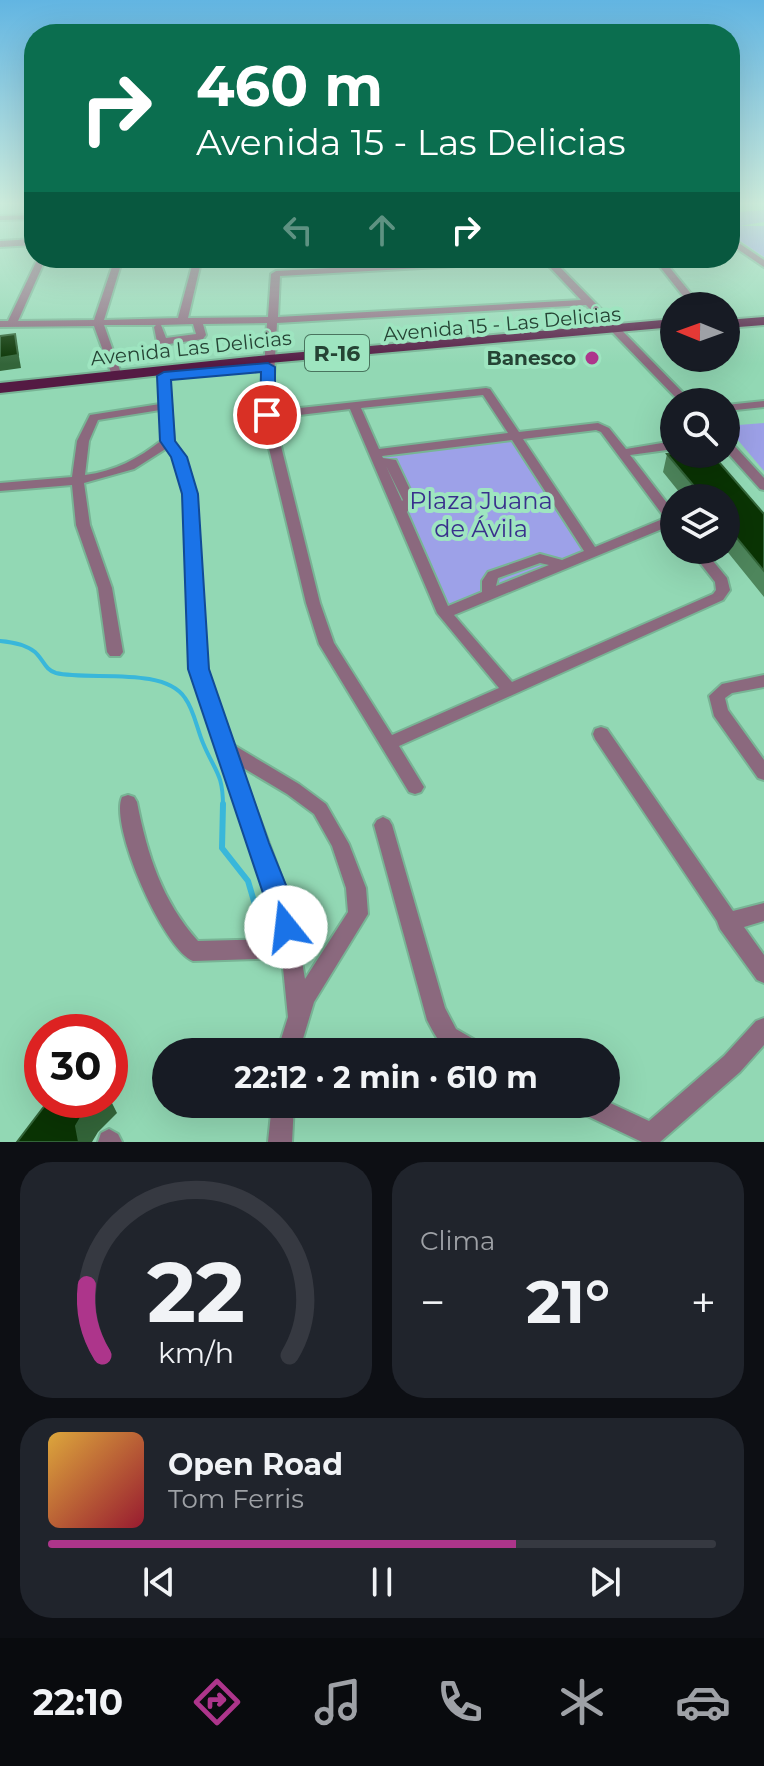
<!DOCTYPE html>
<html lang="es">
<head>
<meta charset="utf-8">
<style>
  body { margin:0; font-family:Montserrat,sans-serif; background:#20242c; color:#f1f3f6; height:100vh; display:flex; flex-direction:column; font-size:30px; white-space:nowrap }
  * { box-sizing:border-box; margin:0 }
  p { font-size:26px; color:#9ea1a6 }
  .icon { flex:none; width:44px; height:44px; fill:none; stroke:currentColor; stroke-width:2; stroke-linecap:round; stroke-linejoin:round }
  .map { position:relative; height:1142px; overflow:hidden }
  .sheet { display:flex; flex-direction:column; gap:20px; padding:20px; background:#0d0f14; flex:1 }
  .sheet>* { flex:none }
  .hud { position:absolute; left:24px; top:24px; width:716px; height:244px; border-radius:32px; box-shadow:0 8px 32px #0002; background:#0b6e4f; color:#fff; overflow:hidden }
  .needle { width:52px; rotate:271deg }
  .controls { position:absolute; left:660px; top:292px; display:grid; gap:16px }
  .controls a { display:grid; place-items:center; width:80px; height:80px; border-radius:50%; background:#171b24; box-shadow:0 8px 32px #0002; font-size:40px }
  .speed { position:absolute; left:24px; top:1014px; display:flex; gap:16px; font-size:40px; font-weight:700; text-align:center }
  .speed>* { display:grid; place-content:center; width:104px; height:104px; border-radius:50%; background:#171b24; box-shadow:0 8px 32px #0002; line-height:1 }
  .speed .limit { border:12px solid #d22; background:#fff; color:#111 }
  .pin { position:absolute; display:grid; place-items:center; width:68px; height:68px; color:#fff; margin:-34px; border:4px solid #fff; border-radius:50%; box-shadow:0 2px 8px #0007 }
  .me { position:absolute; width:88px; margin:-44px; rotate:344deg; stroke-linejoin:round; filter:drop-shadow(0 0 6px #0008) }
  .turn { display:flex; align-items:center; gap:28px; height:168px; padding:0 40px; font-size:36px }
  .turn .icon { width:104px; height:104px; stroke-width:2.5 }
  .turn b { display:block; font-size:56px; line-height:68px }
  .lanes { display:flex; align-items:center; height:76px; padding:0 40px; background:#0003; justify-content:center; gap:40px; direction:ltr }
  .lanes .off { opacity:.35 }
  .big { font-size:60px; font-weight:700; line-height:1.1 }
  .sheet .tile { flex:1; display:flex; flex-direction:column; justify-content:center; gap:12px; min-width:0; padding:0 28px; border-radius:32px; background:#20242c }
  .sheet .dial { align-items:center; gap:0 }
  .dial svg { height:208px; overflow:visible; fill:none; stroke:#363941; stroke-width:7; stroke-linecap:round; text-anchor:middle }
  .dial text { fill:#f1f3f6; stroke:none }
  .song { display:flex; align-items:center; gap:24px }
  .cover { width:96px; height:96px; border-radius:12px; background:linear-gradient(135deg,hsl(40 70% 55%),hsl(350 70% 35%)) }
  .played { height:8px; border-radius:4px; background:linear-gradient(90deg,#ad358b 70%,#363941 70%) }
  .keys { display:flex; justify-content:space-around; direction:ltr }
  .heat { display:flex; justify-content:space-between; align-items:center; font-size:44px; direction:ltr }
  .sheet .tiles { flex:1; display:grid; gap:20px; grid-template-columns:1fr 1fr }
  .tile:last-child { grid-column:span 2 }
  .trip { position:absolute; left:152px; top:1038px; width:468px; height:80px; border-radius:40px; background:#171b24; box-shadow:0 8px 32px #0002; font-weight:700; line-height:80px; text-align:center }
  .tabs { display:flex; height:128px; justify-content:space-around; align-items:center; background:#090b0e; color:#9ea1a6 }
  .tabs .icon { width:56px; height:56px }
  .tabs .active { color:#ad358b }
  .tabs b { font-size:36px; color:#f1f3f6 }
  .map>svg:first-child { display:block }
  .green { fill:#9da1e8 }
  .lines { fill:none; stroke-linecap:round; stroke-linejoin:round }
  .stream-far1 { stroke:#39b7da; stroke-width:4 }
  .stream { stroke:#39b7da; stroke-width:6 }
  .minor-casing { stroke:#78b495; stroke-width:4 }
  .major-casing { stroke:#78b495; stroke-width:4 }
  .minor { fill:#8b697e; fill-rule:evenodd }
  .major { fill:#541a43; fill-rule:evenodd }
  .wall { fill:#4e865c }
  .shaded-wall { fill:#336539 }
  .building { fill:#0a3404; stroke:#336539; stroke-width:2 }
  .route { fill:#1a73e8; stroke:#114b97; stroke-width:2 }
  .poi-dot { fill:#ad358b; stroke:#9ee5c0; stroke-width:3 }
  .labels { text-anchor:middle; stroke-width:8; stroke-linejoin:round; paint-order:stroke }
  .far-street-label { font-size:20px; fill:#254334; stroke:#9ee5c0 }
  .far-poi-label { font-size:20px; font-weight:bold; fill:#254334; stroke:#9ee5c0; text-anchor:end }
  .shield { fill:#9ee5c0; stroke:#49745e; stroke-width:2 }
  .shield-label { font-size:22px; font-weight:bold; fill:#254334 }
  .park-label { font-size:24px; fill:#39308c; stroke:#9ee5c0 }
</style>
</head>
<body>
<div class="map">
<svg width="764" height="1142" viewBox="0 0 764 1142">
  <rect width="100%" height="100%" fill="#92d8b4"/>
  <g class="green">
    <path d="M764,210V222L739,226H764V257L730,234V213Z"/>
    <path d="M764,423V471L726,426Z"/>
    <path d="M515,437L589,552L445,610L378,454Z"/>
  </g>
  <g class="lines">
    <path class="stream-far1" d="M0,641C12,642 25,644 35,652C43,659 45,670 56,673C89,681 164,666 185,698C194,710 197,729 203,743C215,772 223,773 223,806"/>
    <path class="stream" d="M223,804L222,848L248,881L263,932"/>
    <g class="minor-casing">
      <g id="minor">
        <path d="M34,215V219L0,220V216Z"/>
        <path d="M730,237L764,260V267L730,244Z"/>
        <path d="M34,239V245L0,247V241Z"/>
        <path d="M38,258H46L18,321L94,320L115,258H123L104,320L178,318L194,258H202L188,318L268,317L271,274L276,271L512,258H563L554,261L692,402H680L586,305L277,323L272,411L486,388L490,389L519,432L598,423L609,428L626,449L674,441V449L630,455L674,512V524L454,615L512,682L713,594L716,590L715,582L690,550H704L727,578L730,590L723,600L399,746L424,787L421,792L415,794L409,792L319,644L306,603L261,415L267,323L203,324L206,335L203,339L162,345L157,342L154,327L156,325H104L122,376L121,378H113L94,326L0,327V321H8ZM544,261L581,300L278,317L280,276ZM193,324L196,334L166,338L161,325ZM483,395L508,433L379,449L361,408ZM350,409L437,613L499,688L392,735L334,643L320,603L274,418ZM596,430L601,432L665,518L595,547L523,439ZM512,440L584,551L562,560L540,554L488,572L482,581V592L448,606L407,512L415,500L396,460L383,458L382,456ZM386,466L403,500L402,501ZM540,563L549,565L496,586L498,578Z"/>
        <path d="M653,258H662L701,306H691Z"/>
        <path d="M164,373L169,376L174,441L185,457L196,494L206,669L232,744L299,784L326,804L349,844L366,888L368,914L314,1002L299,1052H277L288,1017L282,958L193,961C163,949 109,825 122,797L128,795L134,797L137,802C147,854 162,901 198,941L278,939L272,905L190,669L184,494L173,457L167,448L134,469L84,483L90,525L112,588L123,652L120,656H110L107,652L98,588L76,525L72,485L0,491V483L72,477L77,441L90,415L160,404L159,376ZM160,410L162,440C138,459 115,471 85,475L89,441L98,420ZM240,766L287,794L314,814L332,846L346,888L348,912L305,979L292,905Z"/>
        <path d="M764,401V407L726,411V405Z"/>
        <path d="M726,440L730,441L764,478V490L760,489L726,451Z"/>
        <path d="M764,675V687L732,693L725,698L728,710L764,760V780L758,778L714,716L709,696L722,684Z"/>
        <path d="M601,727L607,729L733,911L764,903V921L744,927L764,955V983L757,980L720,929L717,921L595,739L593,734L595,729Z"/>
        <path d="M383,817L389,820L392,825L445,1008L456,1029L482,1044L485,1052C447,1052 445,1055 427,1020L374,825L377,820Z"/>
        <path d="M764,1018V1045L740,1072L660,1142H642L579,1112L576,1104H606V1101L649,1121L724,1056L756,1021Z"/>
        <path d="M272,1104H294L292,1142H268Z"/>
        <path d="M109,1129L118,1134L122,1142H98L101,1133Z"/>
      </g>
    </g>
    <g class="major-casing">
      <g id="major">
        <path d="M764,317V325L726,328V320Z"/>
        <path d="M674,319V327L269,363L0,393V383L269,355Z"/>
      </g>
    </g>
    <use href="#minor" class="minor"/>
    <use href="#major" class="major"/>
  </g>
  <path class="wall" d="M667,454L764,514V597L726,550V498H684L663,472Z"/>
  <g class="shaded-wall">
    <path d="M15,334L21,368L0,371V358Z"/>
    <path d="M110,1099L117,1113L98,1132L92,1142H79L76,1126L86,1109L96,1100H110Z"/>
  </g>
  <g class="building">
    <path d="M15,334L18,355L0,358V336Z"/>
    <path d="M674,453L712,454L764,514V571L726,525V498H704L667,454Z"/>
    <path d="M49,1100H96L86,1109L76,1126L79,1142H17Z"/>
  </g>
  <linearGradient id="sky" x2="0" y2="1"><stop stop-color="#62b5e2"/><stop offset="0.56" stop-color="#ceeddd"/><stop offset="1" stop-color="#ceeddd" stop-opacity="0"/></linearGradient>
  <rect width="764" height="364" fill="url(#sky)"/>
  <path class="route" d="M268,363L275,367V415L267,420L260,415L261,372L171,380L175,441L187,457L198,494L209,669L269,843L294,905L299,927L295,935L286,939L277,935L188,669L182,494L171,457L160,441L157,376L164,372Z"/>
  <circle class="poi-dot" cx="592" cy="358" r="8"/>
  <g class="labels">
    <g class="far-street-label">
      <text transform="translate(502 324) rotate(-5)" y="7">Avenida 15 - Las Delicias</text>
      <text transform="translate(191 348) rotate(-6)" y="7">Avenida Las Delicias</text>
    </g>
    <g class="far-poi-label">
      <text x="576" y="365">Banesco</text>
    </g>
    <rect class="shield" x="305" y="335" width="64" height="36" rx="6"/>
    <g class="shield-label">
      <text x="337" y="361">R-16</text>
    </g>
    <g class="park-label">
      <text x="481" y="509">Plaza Juana<tspan x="481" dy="28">de Ávila</tspan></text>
    </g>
  </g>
</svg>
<div class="controls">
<a><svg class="needle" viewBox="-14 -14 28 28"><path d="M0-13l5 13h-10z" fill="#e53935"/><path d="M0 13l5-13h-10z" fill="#9ea1a6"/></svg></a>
<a><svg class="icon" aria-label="search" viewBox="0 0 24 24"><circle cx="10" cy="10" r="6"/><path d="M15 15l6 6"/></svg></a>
<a><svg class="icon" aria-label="layers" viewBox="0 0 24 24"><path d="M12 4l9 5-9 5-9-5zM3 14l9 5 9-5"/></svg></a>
</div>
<div class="speed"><div class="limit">30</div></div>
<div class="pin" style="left:267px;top:415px;background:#d93025"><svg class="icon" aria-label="arrive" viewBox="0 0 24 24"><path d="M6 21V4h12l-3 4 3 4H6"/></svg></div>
<svg class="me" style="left:286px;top:927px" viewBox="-20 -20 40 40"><circle r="19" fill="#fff"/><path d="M0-13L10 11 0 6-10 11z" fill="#1a73e8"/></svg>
<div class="trip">22:12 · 2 min · 610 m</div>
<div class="hud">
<div class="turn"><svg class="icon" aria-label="right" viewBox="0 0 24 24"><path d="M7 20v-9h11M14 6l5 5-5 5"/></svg><div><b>460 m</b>Avenida 15 - Las Delicias</div></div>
<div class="lanes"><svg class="icon off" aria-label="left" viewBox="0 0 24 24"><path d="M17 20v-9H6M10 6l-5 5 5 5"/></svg><svg class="icon off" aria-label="ahead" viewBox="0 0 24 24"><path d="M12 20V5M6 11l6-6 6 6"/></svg><svg class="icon" aria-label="right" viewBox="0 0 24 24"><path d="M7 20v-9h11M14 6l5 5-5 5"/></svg></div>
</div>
</div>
<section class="sheet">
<div class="tiles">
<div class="tile dial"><svg viewBox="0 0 100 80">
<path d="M14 69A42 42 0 1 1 86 69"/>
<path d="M14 69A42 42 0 0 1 8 42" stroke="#ad358b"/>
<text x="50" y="56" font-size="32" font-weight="700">22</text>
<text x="50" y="72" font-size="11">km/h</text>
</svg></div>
<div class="tile"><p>Clima</p>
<div class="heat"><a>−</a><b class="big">21°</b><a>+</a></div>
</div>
<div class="tile">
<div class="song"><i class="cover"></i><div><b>Open Road</b><p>Tom Ferris</p></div></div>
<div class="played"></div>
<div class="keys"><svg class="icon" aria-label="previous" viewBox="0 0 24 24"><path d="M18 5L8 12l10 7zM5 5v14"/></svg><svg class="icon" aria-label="pause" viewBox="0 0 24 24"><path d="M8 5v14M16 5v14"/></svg><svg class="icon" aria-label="next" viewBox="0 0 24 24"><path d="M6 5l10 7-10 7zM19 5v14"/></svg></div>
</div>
</div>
</section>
<nav class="tabs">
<b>22:10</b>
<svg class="icon active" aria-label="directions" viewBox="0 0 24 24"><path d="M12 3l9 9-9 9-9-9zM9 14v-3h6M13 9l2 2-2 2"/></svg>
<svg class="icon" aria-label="music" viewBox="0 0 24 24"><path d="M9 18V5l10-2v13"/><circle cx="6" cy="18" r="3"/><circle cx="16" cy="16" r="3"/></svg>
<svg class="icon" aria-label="phone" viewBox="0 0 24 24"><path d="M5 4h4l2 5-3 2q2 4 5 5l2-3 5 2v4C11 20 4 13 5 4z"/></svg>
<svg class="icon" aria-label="climate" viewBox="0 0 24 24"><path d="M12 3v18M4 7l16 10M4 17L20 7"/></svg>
<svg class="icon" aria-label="car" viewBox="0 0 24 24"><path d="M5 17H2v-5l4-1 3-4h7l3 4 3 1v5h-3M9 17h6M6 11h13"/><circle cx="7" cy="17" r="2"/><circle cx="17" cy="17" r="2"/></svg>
</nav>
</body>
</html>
